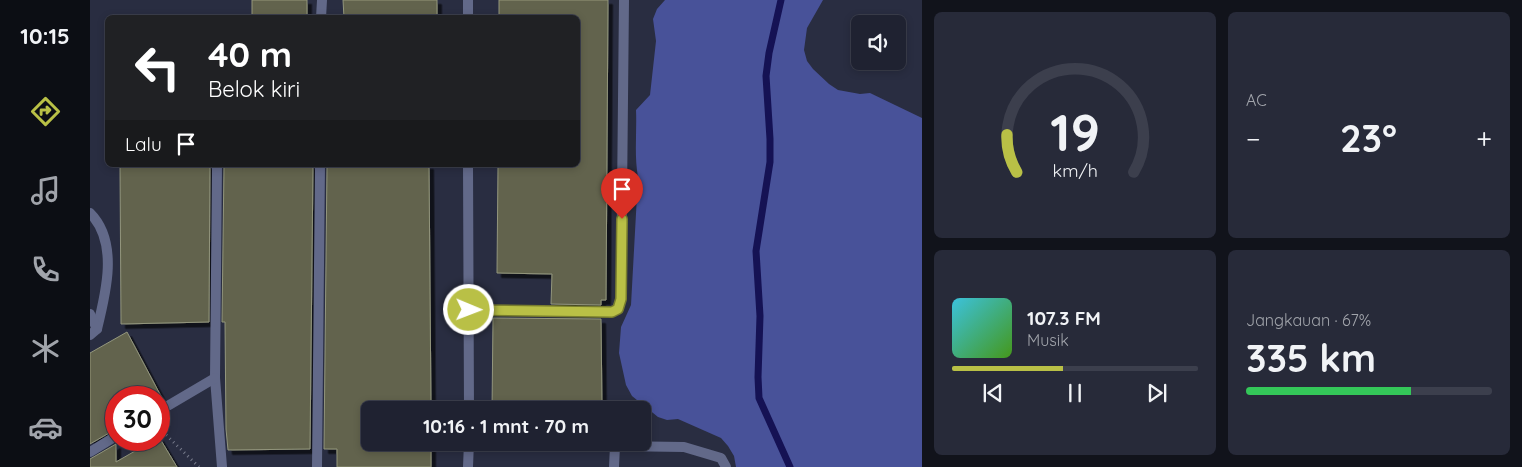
<!DOCTYPE html>
<html lang="id">
<head>
<meta charset="utf-8">
<style>
  body { margin:0; font-family:Quicksand,sans-serif; background:#272a39; color:#f1f3f6; height:100vh; display:flex; flex-direction:column; font-size:19px; white-space:nowrap }
  * { box-sizing:border-box; margin:0 }
  p { font-size:16px; color:#a1a4ab }
  .icon { flex:none; width:28px; height:28px; fill:none; stroke:currentColor; stroke-width:2; stroke-linecap:round; stroke-linejoin:round }
  .map { position:relative; flex:1; overflow:hidden }
  .details { display:flex; flex-direction:column; gap:12px; padding:12px; background:#11131b; width:600px }
  .details>* { flex:none }
  .top-card { position:absolute; left:15px; top:15px; width:475px; height:152px; border-radius:8px; box-shadow:0 2px 8px #0003,0 0 0 1px #3c3f4d; background:#202124; color:#fff; overflow:hidden }
  .tools { position:absolute; left:761px; top:15px; display:grid; gap:10px }
  .tools a { display:grid; place-items:center; width:55px; height:55px; border-radius:8px; background:#1f2231; box-shadow:0 2px 8px #0003,0 0 0 1px #3c3f4d; font-size:25px }
  .speed { position:absolute; left:15px; top:386px; display:flex; gap:10px; font-size:25px; font-weight:700; text-align:center }
  .speed>* { display:grid; place-content:center; width:65px; height:65px; border-radius:50%; background:#1f2231; box-shadow:0 2px 8px #0003,0 0 0 1px #3c3f4d; line-height:1 }
  .speed .limit { border:8px solid #d22; background:#fff; color:#111 }
  .pin { position:absolute; display:grid; place-items:center; width:42px; height:42px; color:#fff; margin:-51px -21px; border-radius:50% 50% 50% 0; rotate:-45deg; box-shadow:0 0 5px #0007 }
  .pin .icon { rotate:45deg }
  .me { position:absolute; width:55px; margin:-28px; rotate:91deg; stroke-linejoin:round; filter:drop-shadow(0 0 4px #0008) }
  .turn { display:flex; align-items:center; gap:18px; height:105px; padding:0 20px; font-size:22px }
  .turn .icon { width:65px; height:65px; stroke-width:2.5 }
  .turn b { display:block; font-size:35px; line-height:42px }
  .then { display:flex; align-items:center; height:48px; padding:0 20px; background:#0003; gap:10px; font-size:19px }
  .big { font-size:38px; font-weight:700; line-height:1.1 }
  .details .tile { flex:1; display:flex; flex-direction:column; justify-content:center; gap:8px; min-width:0; padding:0 18px; border-radius:8px; background:#272a39 }
  .details .dial { align-items:center; gap:0 }
  .dial svg { height:130px; overflow:visible; fill:none; stroke:#3c3f4d; stroke-width:7; stroke-linecap:round; text-anchor:middle }
  .dial text { fill:#f1f3f6; stroke:none }
  .song { display:flex; align-items:center; gap:15px }
  .cover { width:60px; height:60px; border-radius:8px; background:linear-gradient(135deg,hsl(190 70% 55%),hsl(100 70% 35%)) }
  .played { height:5px; border-radius:2px; background:linear-gradient(90deg,#b9c046 45%,#3c3f4d 45%) }
  .keys { display:flex; justify-content:space-around; direction:ltr }
  .heat { display:flex; justify-content:space-between; align-items:center; font-size:28px; direction:ltr }
  .charge { height:8px; border-radius:4px; background:linear-gradient(90deg,#34c759 67%,#3c3f4d 0) }
  .details .tiles { flex:1; display:grid; gap:12px; grid-template-columns:repeat(2,1fr) }
  .trip { position:absolute; left:271px; top:401px; width:290px; height:50px; border-radius:8px; background:#1f2231; box-shadow:0 2px 8px #0003,0 0 0 1px #3c3f4d; font-weight:700; line-height:50px; text-align:center }
  main { display:flex; flex:1; min-height:0 }
  .dock { display:flex; flex-direction:column; width:90px; justify-content:space-around; align-items:center; background:#0c0e14; color:#a1a4ab }
  .dock .icon { width:35px; height:35px }
  .dock .current { color:#b9c046 }
  .dock b { font-size:22px; color:#f1f3f6 }
  .map>svg:first-child { display:block }
  .forest { fill:#485299 }
  .lines { fill:none; stroke-linecap:round; stroke-linejoin:round }
  .stream { stroke:#151254; stroke-width:7 }
  .building { fill:#62644d; stroke:#93967d; filter:url(#shadow) }
  .path { stroke:#767a8a; stroke-width:3; stroke-dasharray:1 4; stroke-linecap:butt }
  .minor { stroke:#626989; stroke-width:10 }
  .route-casing { stroke:#787d2e; stroke-width:12 }
  .route { stroke:#b9c046; stroke-width:9 }
</style>
</head>
<body>
<main>
<nav class="dock">
<b>10:15</b>
<svg class="icon current" aria-label="directions" viewBox="0 0 24 24"><path d="M12 3l9 9-9 9-9-9zM9 14v-3h6M13 9l2 2-2 2"/></svg>
<svg class="icon" aria-label="music" viewBox="0 0 24 24"><path d="M9 18V5l10-2v13"/><circle cx="6" cy="18" r="3"/><circle cx="16" cy="16" r="3"/></svg>
<svg class="icon" aria-label="phone" viewBox="0 0 24 24"><path d="M5 4h4l2 5-3 2q2 4 5 5l2-3 5 2v4C11 20 4 13 5 4z"/></svg>
<svg class="icon" aria-label="climate" viewBox="0 0 24 24"><path d="M12 3v18M4 7l16 10M4 17L20 7"/></svg>
<svg class="icon" aria-label="car" viewBox="0 0 24 24"><path d="M5 17H2v-5l4-1 3-4h7l3 4 3 1v5h-3M9 17h6M6 11h13"/><circle cx="7" cy="17" r="2"/><circle cx="17" cy="17" r="2"/></svg>
</nav>
<div class="map">
<svg width="832" height="467" viewBox="0 0 832 467">
  <defs>
    <filter id="shadow"><feDropShadow dx="4.5" dy="4.5" stdDeviation="0" flood-color="#0009"/></filter>
  </defs>
  <rect width="100%" height="100%" fill="#292d41"/>
  <path class="forest" d="M575,0H733L717,28L714,50L717,61L723,69L739,84L748,90L770,94L780,93L832,118V467H646L644,456L638,446L631,438L588,419L577,420L568,417L542,396L536,385L529,353L531,327L541,305L548,177C544,155 547,132 546,110L560,95L566,41L563,19L567,9Z"/>
  <g class="lines">
    <path class="stream" d="M691,0L679,53L676,76L680,139V162L666,251L670,316L668,377L669,398L700,467"/>
  </g>
  <g class="building">
    <rect x="162" y="0" width="55" height="18"/>
    <path d="M253,0H347V18H254Z"/>
    <path d="M409,0H518L516,300H511V305L461,304L462,274L407,273L408,165H488V18H409Z"/>
    <path d="M30,165H120L119,322L31,324Z"/>
    <path d="M134,165H223L220,449L138,450L136,429L135,322H132Z"/>
    <path d="M237,165H339L341,410H280V442H341V467H247V449H234Z"/>
    <path d="M403,318L511,319L512,410H402Z"/>
    <path d="M37,332L72,398H26V429L0,444V353Z"/>
    <path d="M69,437L87,467H0V459L26,444V462L64,440H69Z"/>
  </g>
  <g class="lines">
    <path class="path" d="M69,428L109,467"/>
    <g class="minor">
      <path d="M231,18L232,0"/>
      <path d="M378,18V0"/>
      <path d="M127,165L125,378L132,467"/>
      <path d="M378,165L379,410"/>
      <path d="M0,213C29,242 16,293 7,329"/>
      <path d="M379,310L522,312L527,309L531,299L534,0"/>
      <path d="M0,314L7,329L0,335"/>
      <path d="M69,411L125,378"/>
      <path d="M379,444L594,447L631,458L636,467"/>
      <path d="M0,452L26,436"/>
      <path d="M227,467L230,165"/>
      <path d="M378,467L379,442"/>
      <path d="M524,467L525,446"/>
    </g>
  </g>
  <g class="lines">
    <g class="route-casing">
      <path id="route" d="M379,310L522,312L528,309L531,299L532,219"/>
    </g>
    <use href="#route" class="route"/>
  </g>
</svg>
<div class="tools">
<a><svg class="icon" aria-label="sound" viewBox="0 0 24 24"><path d="M4 9h4l5-4v14l-5-4H4zM17 9q2 3 0 6"/></svg></a>
</div>
<div class="speed"><div class="limit">30</div></div>
<div class="pin" style="left:532px;top:219px;background:#d93025"><svg class="icon" aria-label="arrive" viewBox="0 0 24 24"><path d="M6 21V4h12l-3 4 3 4H6"/></svg></div>
<svg class="me" style="left:379px;top:310px" viewBox="-20 -20 40 40"><circle r="17" fill="#b9c046" stroke="#fff" stroke-width="3"/><path d="M0-11L8 9 0 5-8 9z" fill="#fff"/></svg>
<div class="trip">10:16 · 1 mnt · 70 m</div>
<div class="top-card">
<div class="turn"><svg class="icon" aria-label="left" viewBox="0 0 24 24"><path d="M17 20v-9H6M10 6l-5 5 5 5"/></svg><div><b>40 m</b>Belok kiri</div></div>
<div class="then">Lalu<svg class="icon" aria-label="arrive" viewBox="0 0 24 24"><path d="M6 21V4h12l-3 4 3 4H6"/></svg></div>
</div>
</div>
<section class="details">
<div class="tiles">
<div class="tile dial"><svg viewBox="0 0 100 80">
<path d="M14 69A42 42 0 1 1 86 69"/>
<path d="M14 69A42 42 0 0 1 8 46" stroke="#b9c046"/>
<text x="50" y="56" font-size="32" font-weight="700">19</text>
<text x="50" y="72" font-size="11">km/h</text>
</svg></div>
<div class="tile"><p>AC</p>
<div class="heat"><a>−</a><b class="big">23°</b><a>+</a></div>
</div>
<div class="tile">
<div class="song"><i class="cover"></i><div><b>107.3 FM</b><p>Musik</p></div></div>
<div class="played"></div>
<div class="keys"><svg class="icon" aria-label="previous" viewBox="0 0 24 24"><path d="M18 5L8 12l10 7zM5 5v14"/></svg><svg class="icon" aria-label="pause" viewBox="0 0 24 24"><path d="M8 5v14M16 5v14"/></svg><svg class="icon" aria-label="next" viewBox="0 0 24 24"><path d="M6 5l10 7-10 7zM19 5v14"/></svg></div>
</div>
<div class="tile"><p>Jangkauan · 67%</p><b class="big">335 km</b><div class="charge"></div></div>
</div>
</section>
</main>
</body>
</html>
